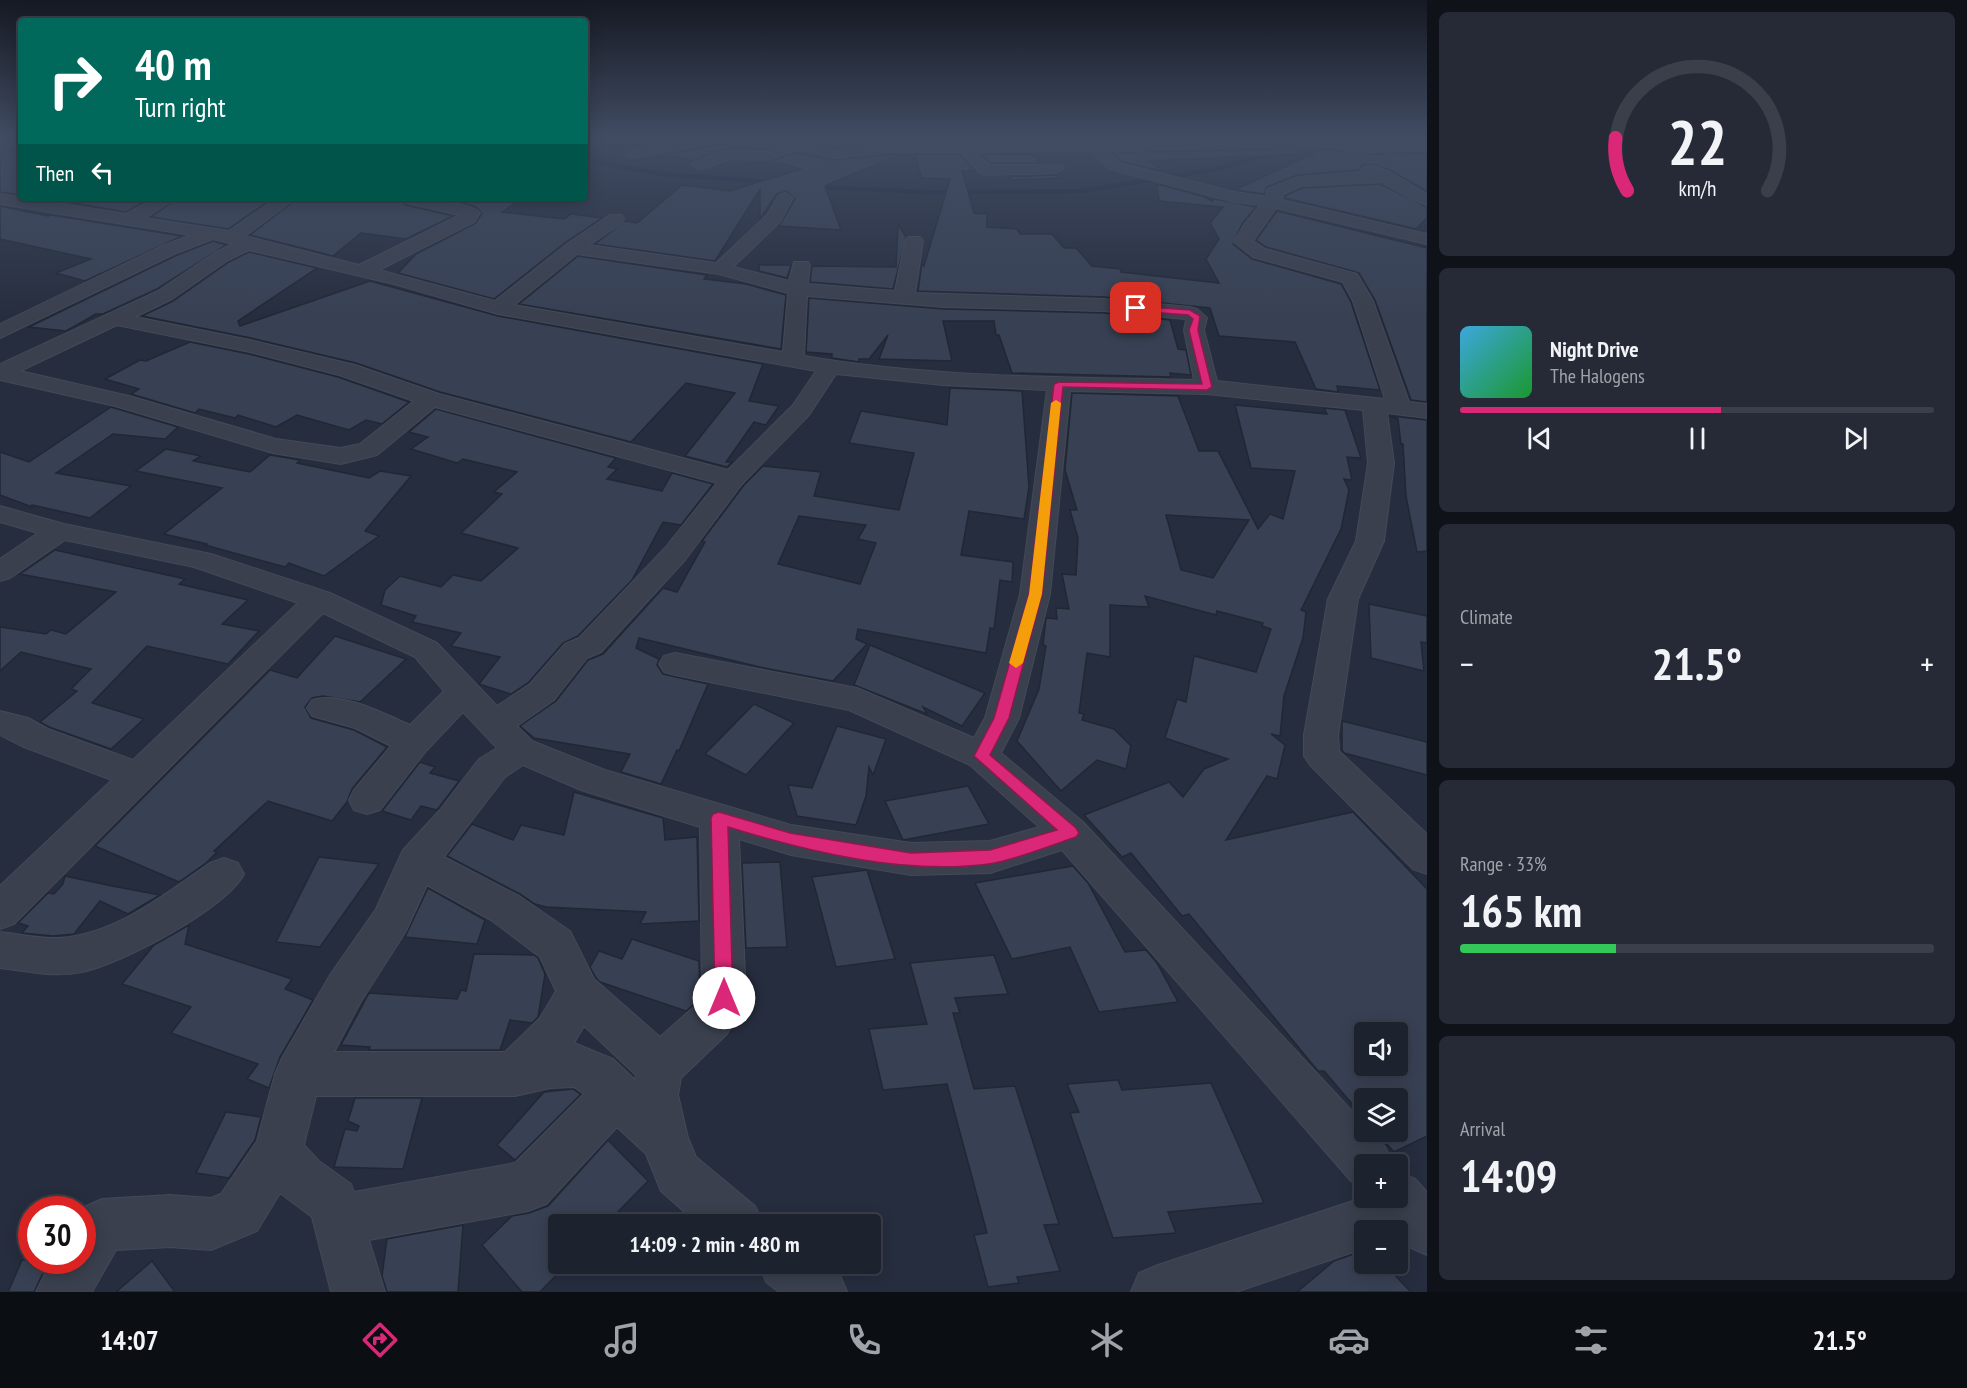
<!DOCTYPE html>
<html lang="en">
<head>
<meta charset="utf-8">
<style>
  body { margin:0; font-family:"PT Sans Narrow",sans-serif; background:#252a36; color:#f1f3f6; height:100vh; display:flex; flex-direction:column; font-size:22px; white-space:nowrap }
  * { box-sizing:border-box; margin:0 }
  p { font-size:20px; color:#a0a4aa }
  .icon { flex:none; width:33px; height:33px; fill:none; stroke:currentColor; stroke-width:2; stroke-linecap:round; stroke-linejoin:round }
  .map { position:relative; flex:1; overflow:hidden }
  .details { display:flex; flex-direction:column; gap:12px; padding:12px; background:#0f1319; width:540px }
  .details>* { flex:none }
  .guide { position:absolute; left:18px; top:18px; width:570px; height:183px; border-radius:6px; box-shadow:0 3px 15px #0003,0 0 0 2px #3a3f4a; background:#00695c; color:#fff; overflow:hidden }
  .buttons { position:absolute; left:1354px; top:1022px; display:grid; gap:12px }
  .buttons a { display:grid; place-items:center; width:54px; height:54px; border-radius:6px; background:#1c222e; box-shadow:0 3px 15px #0003,0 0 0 2px #3a3f4a; font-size:30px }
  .speed { position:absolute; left:18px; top:1196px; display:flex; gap:12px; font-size:30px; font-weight:700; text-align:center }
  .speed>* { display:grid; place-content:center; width:78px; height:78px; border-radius:50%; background:#1c222e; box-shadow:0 3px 15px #0003,0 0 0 2px #3a3f4a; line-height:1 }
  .speed .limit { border:9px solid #d22; background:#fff; color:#111 }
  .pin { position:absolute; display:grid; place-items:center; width:51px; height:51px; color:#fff; margin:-26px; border-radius:12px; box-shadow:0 3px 9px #0006 }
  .me { position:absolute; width:66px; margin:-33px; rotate:0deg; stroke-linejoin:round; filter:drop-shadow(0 0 4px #0008) }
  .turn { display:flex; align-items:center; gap:21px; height:126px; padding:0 18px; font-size:27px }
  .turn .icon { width:78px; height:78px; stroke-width:2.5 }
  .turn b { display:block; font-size:42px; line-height:51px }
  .then { display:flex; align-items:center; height:57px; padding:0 18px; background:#0003; gap:12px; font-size:22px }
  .big { font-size:45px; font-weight:700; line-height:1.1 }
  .details .tile { flex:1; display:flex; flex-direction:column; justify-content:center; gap:9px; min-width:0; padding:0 21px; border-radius:9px; background:#252a36 }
  .details .dial { align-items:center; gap:0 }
  .dial svg { height:156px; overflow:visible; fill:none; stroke:#3a3f4a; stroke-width:7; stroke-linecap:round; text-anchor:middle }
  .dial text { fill:#f1f3f6; stroke:none }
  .song { display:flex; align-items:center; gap:18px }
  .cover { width:72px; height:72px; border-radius:9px; background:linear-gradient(135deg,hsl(200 70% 55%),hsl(130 70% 35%)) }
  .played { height:6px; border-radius:3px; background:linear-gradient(90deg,#db2777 55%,#3a3f4a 55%) }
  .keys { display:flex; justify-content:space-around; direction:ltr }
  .heat { display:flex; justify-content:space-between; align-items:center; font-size:33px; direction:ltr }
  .charge { height:9px; border-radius:4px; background:linear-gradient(90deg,#34c759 33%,#3a3f4a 0) }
  .trip { position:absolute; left:548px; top:1214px; width:333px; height:60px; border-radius:6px; background:#1c222e; box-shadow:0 3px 15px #0003,0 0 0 2px #3a3f4a; font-weight:700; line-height:60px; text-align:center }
  .tabs { display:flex; height:96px; justify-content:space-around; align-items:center; background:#0b0e12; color:#a0a4aa }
  .tabs .icon { width:42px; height:42px }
  .tabs .active { color:#db2777 }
  .tabs b { font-size:27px; color:#f1f3f6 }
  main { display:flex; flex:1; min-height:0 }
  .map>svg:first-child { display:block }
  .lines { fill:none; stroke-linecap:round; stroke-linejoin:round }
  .stream { stroke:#19233c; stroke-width:4.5 }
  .building { fill:#384154; stroke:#212735; stroke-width:1.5; fill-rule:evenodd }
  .minor-casing { stroke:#434957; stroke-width:2 }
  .minor { fill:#3a404e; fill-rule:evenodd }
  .route { fill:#db2777; stroke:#8e194d; stroke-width:1.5 }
  .slow { fill:#f59e0b }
</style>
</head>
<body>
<main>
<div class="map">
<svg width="1427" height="1292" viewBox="0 0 1427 1292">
  <rect width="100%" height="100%" fill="#262d3e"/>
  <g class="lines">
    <g class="stream">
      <path d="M585,160L661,174L771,182"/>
      <path d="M817,187L927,192L1082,191L1217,169L1268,154"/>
    </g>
  </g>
  <g class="building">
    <path d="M632,137H690L641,146L631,143Z"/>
    <path d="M736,137H779L780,144L765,149L727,148L692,161L668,154L727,143Z"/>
    <path d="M814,137H836L863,142L867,137H1027L1028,141L892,142L833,148L805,141Z"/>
    <path d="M1147,137H1267L1149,140Z"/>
    <path d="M1349,137H1398L1406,141L1344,139Z"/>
    <path d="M4,139L8,149L21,153V195L0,192V140Z"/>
    <path d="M1299,148V154L1148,161L1166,172L1121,161L1113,153Z"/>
    <path d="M1323,149L1369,154L1427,153V191L1388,169L1371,164L1362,165L1359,170L1297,175L1267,187L1264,194L1235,190Z"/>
    <path d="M793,153L833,160L901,154L825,186L841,230L779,226L795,199L786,191L777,194L760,219V189L715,261L595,244L625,221L637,223L682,185L730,191L801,169L772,161Z"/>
    <path d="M916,154H959L975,171H962L974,213L987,214V227L1017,229L1020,234H1052L1064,248H1076L1092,266L1121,269V272L1219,283L1206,259L1219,239L1210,223L1223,207L1159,201L1157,184L1205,197L1212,201L1215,199L1256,207L1242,224L1233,244L1252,259L1341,284L1351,302L1380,390L1337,386L1338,392L1316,389L1295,342L1219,336L1210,308L1104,297L918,291L922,263L924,266L950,179L921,178Z"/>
    <path d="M981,154H1032L1040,163H990Z"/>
    <path d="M1056,175L1060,178L1011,180L1007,177Z"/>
    <path d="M1380,184L1427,207V218L1416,229L1285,198V196L1302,188Z"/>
    <path d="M86,198H151L126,212L74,203Z"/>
    <path d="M178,198H273L228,229L151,217Z"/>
    <path d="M298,198L349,201L353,198H374L403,202L406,205L453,216L406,239L361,233L333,256L250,235Z"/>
    <path d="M466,198L517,202L502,212L564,219L571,214L602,218L566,242L494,299L398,273L416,254L476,223L482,213L476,207L460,202Z"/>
    <path d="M0,206L48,216L51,215L182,236L85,281L56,273L91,259L0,239Z"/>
    <path d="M1277,211L1427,248V402L1411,400L1375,300L1359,273L1266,247L1256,240Z"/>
    <path d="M898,224L906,237L893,289L810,282L812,266L896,267Z"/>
    <path d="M213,241L226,245L157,289L103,314H96L66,331L29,327L175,256Z"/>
    <path d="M249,252L317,268L238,321L240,326L370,281L498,316L763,364L749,401L779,406L766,425L754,422L726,462H732L727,467L685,456L735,393L686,383L631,442L440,392L356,363L251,338L142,316L173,301L229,262Z"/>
    <path d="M578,256L707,275L704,279L746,284L786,295L781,349L519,304Z"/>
    <path d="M759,265H791L787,278L759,271Z"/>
    <path d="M809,298L944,309L1104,313L1170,320L1178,349L1186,350L1191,375L1170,373L1171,377L1012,373L999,335H996L994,321H943L952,361L879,359L888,335L869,359H859V362L832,358V354L806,352Z"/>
    <path d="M190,342L249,354L338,377L409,402L382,424L366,420L349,430L297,415L276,427L238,415L235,418L199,409L195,413L131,394L139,389L105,379L140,360L146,361Z"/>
    <path d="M950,388L1022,391L1029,487L1024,519L969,511L961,555L1013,562L1012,582L1000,580L994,629L990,628L986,653L858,629L856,639L867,644L833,681L764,668L639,638L636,648L659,659L657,665L663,674L708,684L679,751L677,750L661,784L621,772L630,754L534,738L520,726L556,701L588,660L603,654L663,588L677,592L705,542L702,541L744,485L763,466L821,472L814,496L899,510L914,453L849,443L861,411L947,425ZM799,516L866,525L858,539L876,543L860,584L778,564Z"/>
    <path d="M1072,393L1178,396L1199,451H1218L1258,529L1270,514L1283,519L1295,471L1251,468L1235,405L1327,414L1324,408L1345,410L1361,458L1347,457L1352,480L1344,479L1349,490L1341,529L1301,610L1306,612L1303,638L1284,696L1280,736L1271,734L1285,745L1277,779L1267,776L1226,840L1353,812L1427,889V1136L1394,1152L1375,1131H1398V1098H1365V1119L1324,1071H1318L1189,914L1182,916L1131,853L1122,857L1084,815L1169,782L1183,797L1204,769L1228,759L1165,738L1177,699L1186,702L1194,656L1256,672L1271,629L1262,626L1263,623L1217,611L1216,615L1145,596L1149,607L1110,605V657L1087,653L1079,713L1084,714L1082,720L1114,729L1131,746L1126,769L1097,760L1061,791L1017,741L1039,689L1046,646L1043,645L1046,618L1057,619L1056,608L1069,609L1062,574L1076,575L1078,538L1070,510H1077L1065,470ZM1166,515L1249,520L1213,578L1181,570ZM1365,1032H1398V1065H1365Z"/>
    <path d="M111,407L178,427L165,439L113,434L56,473L131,486L90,518L32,505V507L0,495V452L29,462Z"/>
    <path d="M436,409L616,458L608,467L617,469L607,479L662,491L672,473L713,484L681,525L663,522L632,580L578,636L563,643L529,682L511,694L479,684L500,657L451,646L461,633L412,622L416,616L381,605L385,590L400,576L441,587L453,575L481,581L518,548L461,533L502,494L494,492L517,472L463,459L457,463L411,449L428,437L409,432Z"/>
    <path d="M1390,416L1427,420V551L1417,552L1406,496L1403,444H1401L1398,419Z"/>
    <path d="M166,449L201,456L193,461L250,472L270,455L300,460L297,463L369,478L380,471L411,476L365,531L379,536L324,576L289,563L285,567L205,545L207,544L164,534L222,488L136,471Z"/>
    <path d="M55,550L185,579L179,584L248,600L222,624L259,631L228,664L147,646L92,703L144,719L111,749L49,727L40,722L77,691L71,689L91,669L21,652L0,671V627L46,634L51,630L66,634L116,592L20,574Z"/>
    <path d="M1369,604L1427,616V643L1421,642L1424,671L1371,658Z"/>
    <path d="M335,636L406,659L360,702L323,696L312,698L305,707L311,718L354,730L387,747L352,789L347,802L332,821L268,801L214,851L217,852L206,863L179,882L95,846L270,670L297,678Z"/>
    <path d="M870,645L985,693L962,726L923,707L927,714L854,685Z"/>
    <path d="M754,704L794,723L746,775L705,754Z"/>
    <path d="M1342,721L1427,742V775L1344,753L1342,750Z"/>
    <path d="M837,726L886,739L873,775L869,767L866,796L856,825L797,816L788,785L812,788Z"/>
    <path d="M420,762L435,767L430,773L459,781L437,810L421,806L411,820L382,811Z"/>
    <path d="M968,786L989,824L903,840L885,801Z"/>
    <path d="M574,792L663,818L665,840L697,837L699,921L640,924L646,912L546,907L535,904L520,894L447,856L472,824L513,840L521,825L564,835Z"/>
    <path d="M319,857L379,864L320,947L276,942Z"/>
    <path d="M780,862L787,947L746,948L742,863Z"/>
    <path d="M1073,866L1088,883L1125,952L1146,950L1157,963L1178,1002L1099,1012L1070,947L1012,959L975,883Z"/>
    <path d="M867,870L895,959L836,967L812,877Z"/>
    <path d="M65,876L112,886L160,895L128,914L100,901L74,934L53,936L22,933L28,926L18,923L48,893L54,894L63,884Z"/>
    <path d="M428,888L485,920L477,944L405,937Z"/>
    <path d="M189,925L185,944L292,979L285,989L313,1000L280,1057L269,1088L247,1079L258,1064L171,1033L191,1007L122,984L154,945Z"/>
    <path d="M632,939L699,961L700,990L693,1005L686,1011L600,982L596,978L590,967L599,951L622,959Z"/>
    <path d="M474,954L534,955L538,958L545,974L538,1017L532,1023L510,1020L500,1050H369L370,1047L341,1045L369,993L457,999L461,990L466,991Z"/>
    <path d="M994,955L1008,994L955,998L960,1013H953L974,1089L1015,1086L1059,1224L1044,1225L1060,1271L1017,1277L1019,1283L988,1287L974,1235L987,1233L947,1084L883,1090L869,1029L927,1024L910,963Z"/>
    <path d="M1118,1080L1122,1090L1211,1083L1264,1203L1168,1212L1176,1233L1113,1238L1070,1113L1079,1112L1067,1084Z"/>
    <path d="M573,1089L581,1094L515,1160L497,1145L544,1092Z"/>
    <path d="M355,1098H422L403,1169L334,1167L345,1129L357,1131L359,1126L348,1121Z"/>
    <path d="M226,1112L261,1117L255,1140L229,1178L196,1173Z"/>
    <path d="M608,1140L648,1181L606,1224H558V1263H568L540,1292H522L482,1245L512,1216L529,1213L548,1206Z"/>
    <path d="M463,1225L458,1292H387L382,1276L387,1239Z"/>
    <path d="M1365,1250V1263H1383L1411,1292H1297L1334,1261Z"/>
    <path d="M22,1260H49L34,1292H8Z"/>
    <path d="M152,1261L175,1292H116Z"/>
  </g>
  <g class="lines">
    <g class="minor-casing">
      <g id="minor">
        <path d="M6,137H20L21,151L9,147Z"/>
        <path d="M703,137H734L727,141L630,158L623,154L630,150Z"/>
        <path d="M1306,138L1364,143H1427V151L1369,152L1349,151L1342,148L1306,146L1107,151L1120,163L1234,192L1268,197L1266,192L1268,189L1298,177L1363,172L1361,170L1364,167C1382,162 1410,186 1427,194V205L1414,200L1381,182L1301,186L1283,194L1282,200L1427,234V244L1276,208L1253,241L1265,249L1357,274L1373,301L1409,402L1427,404V418L1387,413L1394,463L1384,541L1358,599L1338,735L1339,751L1427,834V874L1413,869L1310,765L1304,756V735L1328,599L1356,541L1368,463L1363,410L1207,394L1070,391L1050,594L1019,718L1001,753L1083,822L1365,1125V1131H1371L1385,1147L1393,1164H1365V1187L1351,1181L1062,850L990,873L911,875L791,855L739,839L746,998L727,1034L681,1078L678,1095L688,1138L696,1157L755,1206L763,1224H698L661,1191L646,1154L617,1127L546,1204L528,1211L369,1240L385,1292H331L312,1217L280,1193L257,1231L211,1250L170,1247L116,1250L92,1292H36L52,1260H82L84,1207L102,1199L170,1195L211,1198L221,1194L257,1141L275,1074L282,1058L330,975L376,909L403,850L440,810L479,759L497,748L463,712L426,751L380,810L367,814L354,810L349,800L354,790L391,746L355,728L312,716L307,708L312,700C341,691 383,713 410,725L444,691L415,657L323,613L14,924L0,929V886L112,780L24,747L0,735V711L28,718L48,729L133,760L298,603L194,567L65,540L10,578L0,581V559L38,533L0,522V506L64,524L211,554L330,593L437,643L497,706L530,684L565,644L579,638L665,548L717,483L435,407L377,455L341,464L273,453L115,406L0,380V364L158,291L216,252L233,244L213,239L174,254L0,338V324L162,246L191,235L0,204V194L126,214L156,198H176L145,218L229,231L277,198H296L245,236L359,265L460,215L406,203L405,198C421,198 471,202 480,213L474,222L379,270L495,301L567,244L610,215H622L624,219L622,223L589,245L716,263L767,215L779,195L785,193L793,198L780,222L733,267L789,281L794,262H808L810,266L808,284L895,291L905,241L908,237H920L923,241L915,293L1104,299L1190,307L1197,309L1207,318L1204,330L1217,381L1385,399L1353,301L1343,282L1253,257L1234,242L1244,225L1260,205L1234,202L1110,169L1090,151L976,152L989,165H1061L1064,168L1056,173L985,175L980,173L960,152H892L833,158L804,151H793L767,160L730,159L699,170L691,165L694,162L728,150L765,151L791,143H804L833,150L892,144L1177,142ZM249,250L394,284L498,314L816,371L793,405L728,470L439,394L355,365L250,340L135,317L172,299L228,260ZM577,254L719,274L788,293L783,352L514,305ZM807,296L944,307L1104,311L1185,319L1186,320L1184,330L1194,380C1065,377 932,378 804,356ZM117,325L250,352L339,375L414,401L360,444L341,448L276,439L129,396L20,371ZM836,374L943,385L1047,390L1020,594L985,718L974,738L857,688L675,653L664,656L659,664L664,672L675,675L849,710L970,765L1039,827L990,841L911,843L791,825L605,770L532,741L517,726L554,700L587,658L601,652L685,560L742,484L809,415ZM523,765L581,790L700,827L702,994L695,1006L660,1037L594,979L570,931L519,896L444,857L505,777ZM427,885L491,920L540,957L556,991L540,1018L505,1052H334L360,1003L406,931ZM584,1026L636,1075L635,1080L613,1059L574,1043ZM574,1087L584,1094L515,1163L354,1192L351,1184L319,1161L304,1145L316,1096H515L550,1088Z"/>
        <path d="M224,858L238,863L244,874C226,909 121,964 82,972C54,978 27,971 0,968V932C20,934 40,939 60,938C117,934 165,894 210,863Z"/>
        <path d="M1398,1172L1415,1179L1427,1192V1255L1409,1247L1398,1236V1230H1365V1248L1236,1292H1131L1139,1273L1158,1265L1365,1197H1398Z"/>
        <path d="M759,1263H826L839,1273L847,1292H779L766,1282Z"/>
      </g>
    </g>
    <use href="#minor" class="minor"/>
  </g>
  <linearGradient id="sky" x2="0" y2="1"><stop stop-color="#151922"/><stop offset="0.43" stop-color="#414c63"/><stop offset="1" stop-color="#414c63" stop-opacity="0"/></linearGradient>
  <rect width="1427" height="318" fill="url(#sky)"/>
  <path class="route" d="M1133,306L1190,310L1200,316L1198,330L1212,387L1207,390L1063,387L1042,594L1009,718L990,755L1076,828L1079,833L1076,837C1052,845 1013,861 989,864C903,875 809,852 728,827L733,998L731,1004L724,1006L717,1004L715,998L711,818L713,814L719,812L790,833L911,853L990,850L1057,830L974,756L994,718L1029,594L1054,384L1059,382L1202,384L1189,330L1193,319L1188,315L1136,311L1133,310Z"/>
  <path class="slow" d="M1056,400L1061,403L1042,594L1023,663L1016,668L1009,663L1029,594L1051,403Z"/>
</svg>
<div class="buttons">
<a><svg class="icon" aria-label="sound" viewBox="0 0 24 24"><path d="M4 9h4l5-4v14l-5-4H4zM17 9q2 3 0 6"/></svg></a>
<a><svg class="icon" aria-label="layers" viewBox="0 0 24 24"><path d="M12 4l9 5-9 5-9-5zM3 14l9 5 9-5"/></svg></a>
<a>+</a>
<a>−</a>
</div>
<div class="speed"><div class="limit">30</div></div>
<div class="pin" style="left:1136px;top:308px;background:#d93025"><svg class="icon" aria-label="arrive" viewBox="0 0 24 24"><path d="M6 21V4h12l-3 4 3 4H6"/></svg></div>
<svg class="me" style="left:724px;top:998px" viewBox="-20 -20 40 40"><circle r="19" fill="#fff"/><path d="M0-13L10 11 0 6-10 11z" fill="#db2777"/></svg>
<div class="trip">14:09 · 2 min · 480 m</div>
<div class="guide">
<div class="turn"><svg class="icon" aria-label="right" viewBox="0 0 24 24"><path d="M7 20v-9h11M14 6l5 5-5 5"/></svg><div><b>40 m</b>Turn right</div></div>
<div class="then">Then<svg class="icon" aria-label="left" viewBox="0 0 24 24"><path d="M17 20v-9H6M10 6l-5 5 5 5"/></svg></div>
</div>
</div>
<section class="details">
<div class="tile dial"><svg viewBox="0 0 100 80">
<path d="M14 69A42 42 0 1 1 86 69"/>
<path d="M14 69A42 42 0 0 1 8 42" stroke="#db2777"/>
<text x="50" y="56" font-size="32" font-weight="700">22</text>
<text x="50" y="72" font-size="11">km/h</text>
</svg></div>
<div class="tile">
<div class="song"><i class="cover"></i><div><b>Night Drive</b><p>The Halogens</p></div></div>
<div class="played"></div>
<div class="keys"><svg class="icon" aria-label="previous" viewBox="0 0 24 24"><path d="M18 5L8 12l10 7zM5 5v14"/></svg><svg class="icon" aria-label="pause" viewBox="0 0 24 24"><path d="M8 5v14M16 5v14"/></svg><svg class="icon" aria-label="next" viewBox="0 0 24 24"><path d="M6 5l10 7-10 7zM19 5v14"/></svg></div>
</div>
<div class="tile"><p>Climate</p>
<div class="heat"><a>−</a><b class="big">21.5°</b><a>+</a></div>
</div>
<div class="tile"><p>Range · 33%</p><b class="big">165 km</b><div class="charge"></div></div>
<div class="tile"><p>Arrival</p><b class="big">14:09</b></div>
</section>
</main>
<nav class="tabs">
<b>14:07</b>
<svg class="icon active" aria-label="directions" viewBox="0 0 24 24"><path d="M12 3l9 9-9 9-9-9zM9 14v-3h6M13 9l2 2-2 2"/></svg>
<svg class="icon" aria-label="music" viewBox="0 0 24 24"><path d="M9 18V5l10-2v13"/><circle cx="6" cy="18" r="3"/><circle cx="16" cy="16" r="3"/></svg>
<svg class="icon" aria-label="phone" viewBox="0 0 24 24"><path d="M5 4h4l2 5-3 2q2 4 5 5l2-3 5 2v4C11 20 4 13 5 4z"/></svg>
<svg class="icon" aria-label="climate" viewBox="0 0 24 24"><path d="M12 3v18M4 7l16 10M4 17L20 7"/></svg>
<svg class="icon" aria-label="car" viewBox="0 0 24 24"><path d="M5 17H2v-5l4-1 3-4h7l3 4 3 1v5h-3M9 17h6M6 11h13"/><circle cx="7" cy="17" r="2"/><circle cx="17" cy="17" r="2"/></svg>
<svg class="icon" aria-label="filters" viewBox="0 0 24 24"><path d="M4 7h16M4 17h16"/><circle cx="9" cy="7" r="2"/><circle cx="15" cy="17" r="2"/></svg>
<b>21.5°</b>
</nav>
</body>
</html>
